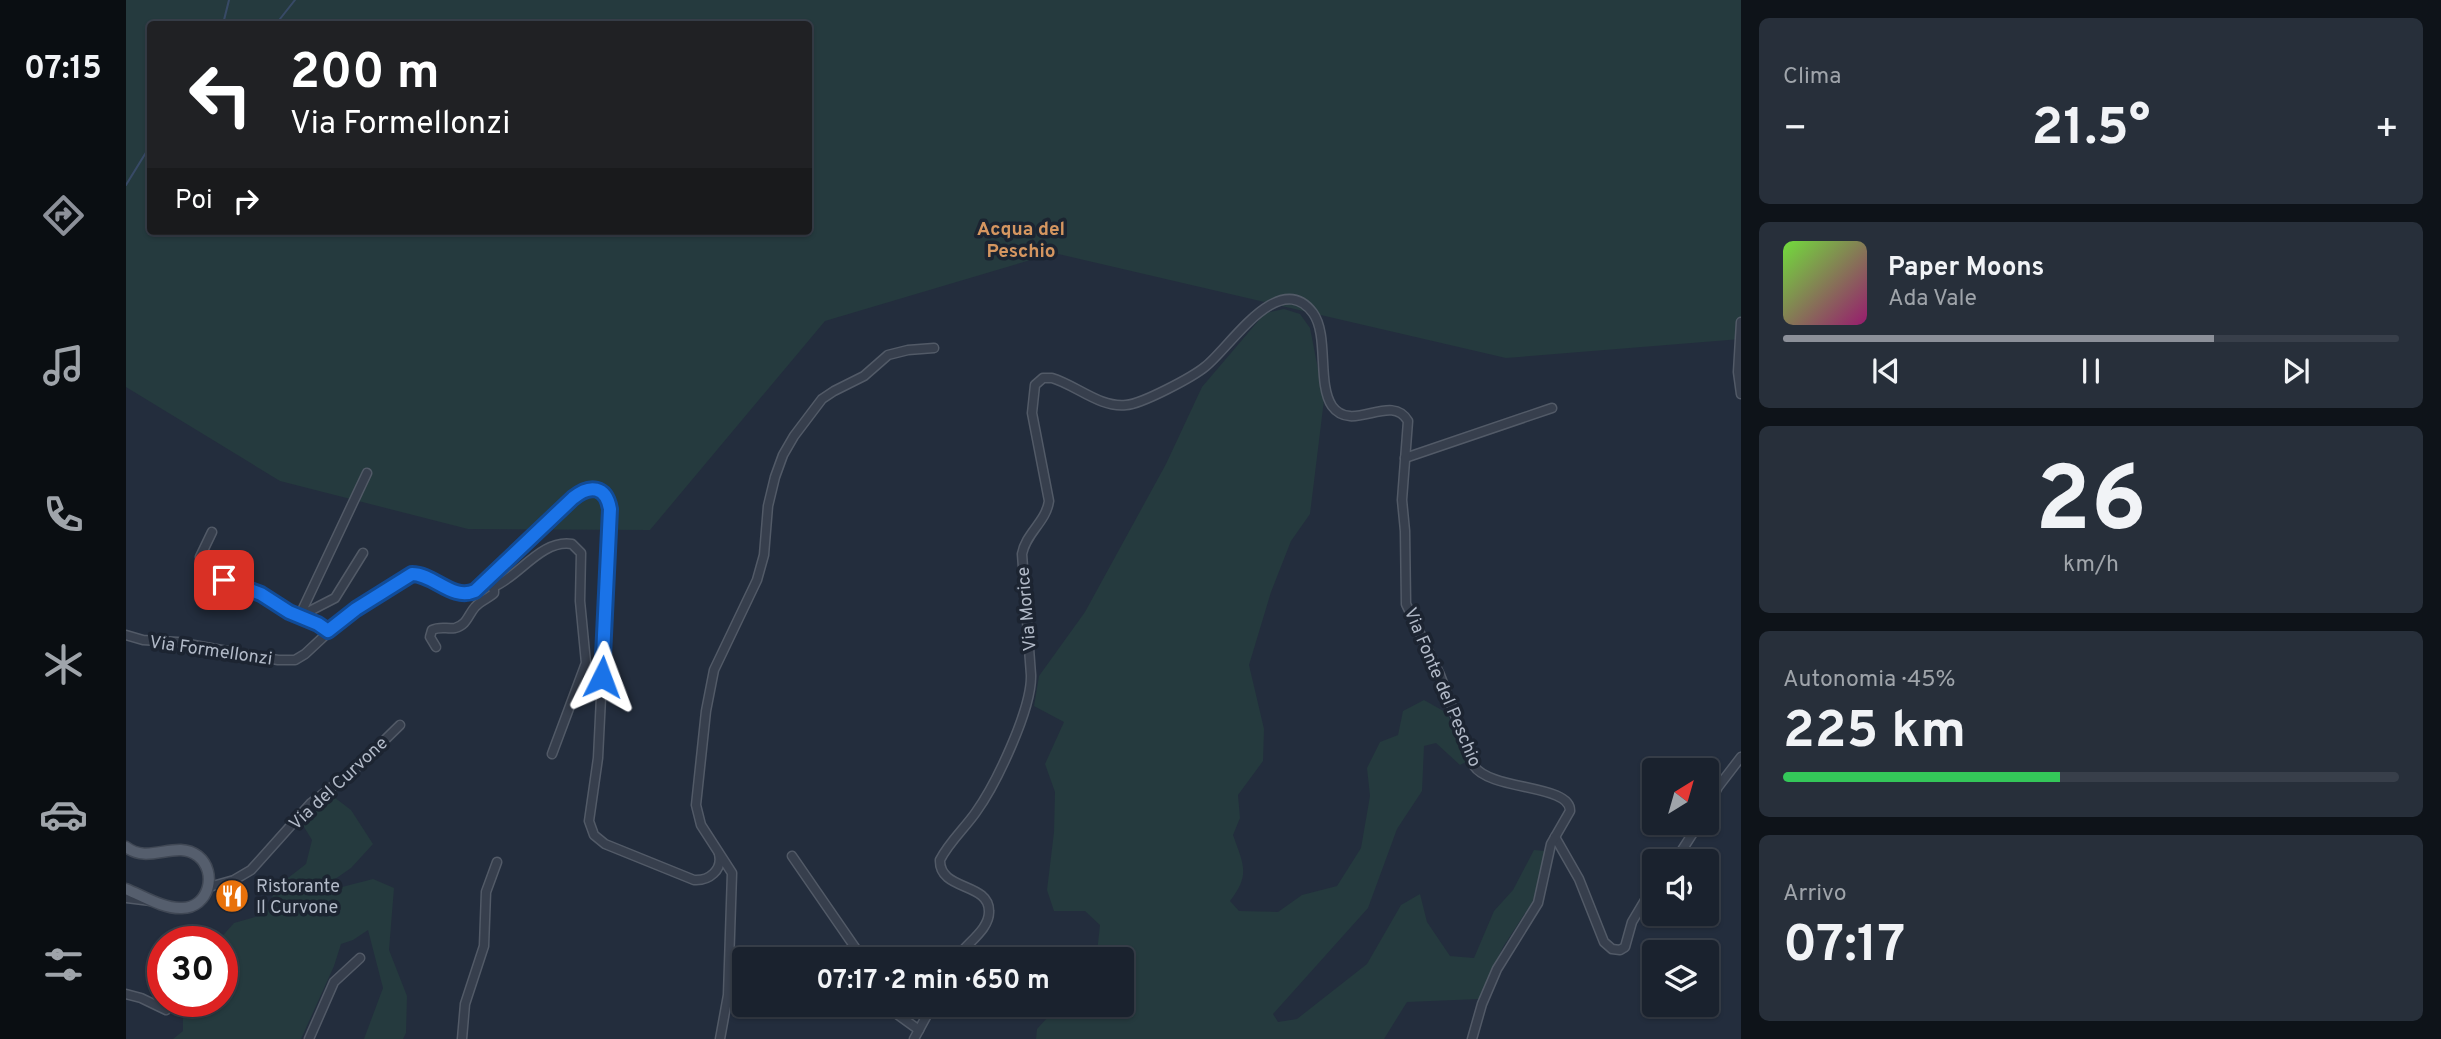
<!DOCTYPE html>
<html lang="it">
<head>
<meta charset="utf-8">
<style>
  body { margin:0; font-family:Overpass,sans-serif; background:#272f3a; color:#f1f3f6; height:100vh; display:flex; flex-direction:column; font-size:26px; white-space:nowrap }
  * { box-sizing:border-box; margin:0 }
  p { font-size:23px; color:#9fa4aa }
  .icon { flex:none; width:38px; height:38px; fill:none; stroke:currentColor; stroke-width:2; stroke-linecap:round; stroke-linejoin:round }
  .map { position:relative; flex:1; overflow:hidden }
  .sheet { display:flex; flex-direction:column; gap:18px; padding:18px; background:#0e1319; width:700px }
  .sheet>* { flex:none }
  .top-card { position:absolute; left:21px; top:21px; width:665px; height:214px; border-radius:7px; box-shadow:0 2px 5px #0004,0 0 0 2px #383f4a; background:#202124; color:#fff; overflow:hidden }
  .needle { width:46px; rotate:37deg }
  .controls { position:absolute; left:1516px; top:758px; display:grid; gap:14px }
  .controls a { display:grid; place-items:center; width:77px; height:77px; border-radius:7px; background:#1a222e; box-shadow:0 2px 5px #0004,0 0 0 2px #383f4a; font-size:35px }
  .speed { position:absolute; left:21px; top:926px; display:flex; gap:14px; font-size:35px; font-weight:700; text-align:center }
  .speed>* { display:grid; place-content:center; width:91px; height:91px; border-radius:50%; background:#1a222e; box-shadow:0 2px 5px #0004,0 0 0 2px #383f4a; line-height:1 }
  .speed .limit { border:10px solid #d22; background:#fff; color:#111 }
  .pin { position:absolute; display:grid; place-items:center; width:60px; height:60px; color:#fff; margin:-30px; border-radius:14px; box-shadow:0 4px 10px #0006 }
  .me { position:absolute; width:77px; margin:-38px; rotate:3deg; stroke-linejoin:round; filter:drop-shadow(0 0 5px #0008) }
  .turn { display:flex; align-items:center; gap:24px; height:147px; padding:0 28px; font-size:32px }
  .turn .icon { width:91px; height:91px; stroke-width:2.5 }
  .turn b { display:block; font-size:49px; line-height:60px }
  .then { display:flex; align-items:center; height:66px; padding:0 28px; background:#0003; gap:14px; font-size:26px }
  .big { font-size:52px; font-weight:700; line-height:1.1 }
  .sheet .widget { flex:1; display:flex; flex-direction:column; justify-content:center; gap:10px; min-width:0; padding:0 24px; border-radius:10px; background:#272f3a }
  .sheet .dial { align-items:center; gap:0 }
  .dial b { font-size:91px; line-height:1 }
  .song { display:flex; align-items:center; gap:21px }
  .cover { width:84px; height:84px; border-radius:10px; background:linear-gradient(135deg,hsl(100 70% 55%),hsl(320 70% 35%)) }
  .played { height:7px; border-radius:4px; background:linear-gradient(90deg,#8c9099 70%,#383f4a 70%) }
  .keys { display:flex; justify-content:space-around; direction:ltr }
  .heat { display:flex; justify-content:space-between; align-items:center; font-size:38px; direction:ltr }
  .charge { height:10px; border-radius:5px; background:linear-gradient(90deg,#34c759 45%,#383f4a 0) }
  .trip { position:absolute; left:606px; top:947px; width:402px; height:70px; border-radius:7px; background:#1a222e; box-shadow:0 2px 5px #0004,0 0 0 2px #383f4a; font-weight:700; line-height:70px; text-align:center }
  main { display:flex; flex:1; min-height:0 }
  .menu { display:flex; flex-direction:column; width:126px; justify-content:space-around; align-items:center; background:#0a0e12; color:#9fa4aa }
  .menu .icon { width:49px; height:49px }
  .menu .active { color:#8c9099 }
  .menu b { font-size:32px; color:#f1f3f6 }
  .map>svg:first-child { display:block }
  .green { fill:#253a3e; fill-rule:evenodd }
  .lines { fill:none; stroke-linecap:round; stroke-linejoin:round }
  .stream { stroke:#384a66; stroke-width:2 }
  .minor-casing { stroke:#525a67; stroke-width:11 }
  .major-casing { stroke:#404855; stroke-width:13 }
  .minor { stroke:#373f4d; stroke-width:8 }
  .major { stroke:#555e6d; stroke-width:10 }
  .route-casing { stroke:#114b97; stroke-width:18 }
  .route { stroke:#1a73e8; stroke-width:12 }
  .labels { text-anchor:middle; stroke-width:7; stroke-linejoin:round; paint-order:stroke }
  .street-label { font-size:18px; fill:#b2bac8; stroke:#1c2431 }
  .poi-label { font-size:18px; fill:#b2bac8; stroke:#1c2431; text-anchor:start }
  .neighbourhood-label { font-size:19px; font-weight:bold; fill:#d59660; stroke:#1c2431 }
</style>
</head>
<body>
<main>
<nav class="menu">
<b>07:15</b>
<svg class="icon active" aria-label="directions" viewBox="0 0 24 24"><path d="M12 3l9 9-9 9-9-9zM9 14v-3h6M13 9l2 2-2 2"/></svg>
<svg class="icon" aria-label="music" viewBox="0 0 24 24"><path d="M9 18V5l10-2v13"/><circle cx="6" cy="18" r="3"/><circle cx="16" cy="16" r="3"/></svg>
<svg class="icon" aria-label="phone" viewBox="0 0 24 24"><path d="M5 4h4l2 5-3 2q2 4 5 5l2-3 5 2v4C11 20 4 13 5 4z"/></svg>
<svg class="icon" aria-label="climate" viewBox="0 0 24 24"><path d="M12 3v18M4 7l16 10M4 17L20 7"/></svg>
<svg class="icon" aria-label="car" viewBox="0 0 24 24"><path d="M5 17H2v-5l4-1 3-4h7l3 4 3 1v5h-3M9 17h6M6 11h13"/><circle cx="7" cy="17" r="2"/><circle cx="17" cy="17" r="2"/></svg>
<svg class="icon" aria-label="filters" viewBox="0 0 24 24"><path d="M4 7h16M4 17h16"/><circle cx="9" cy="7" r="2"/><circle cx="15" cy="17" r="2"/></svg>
</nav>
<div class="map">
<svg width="1615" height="1039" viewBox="0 0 1615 1039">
  <rect width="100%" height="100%" fill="#232d3d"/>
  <g class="green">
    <path d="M0,0H1615V339L1380,358L928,253L699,321L524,530L342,529L154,481L0,387ZM24,24H682V231H24Z"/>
    <path d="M1158,309L1174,314L1184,328L1198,400L1184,514L1165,541L1145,592L1123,665L1138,729L1137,761L1112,795L1114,818L1107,835C1117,864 1125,874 1104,901L1113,911L1152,912L1176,895L1211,886L1235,848L1244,796L1241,768L1254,742L1272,735L1277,711L1298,700L1321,713L1342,761L1334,765L1310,743L1298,746L1296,791L1271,829L1242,908L1147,1014L1152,1022L1171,1019L1241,964L1275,905L1294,894L1301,922L1324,956L1348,958L1368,911L1387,890L1408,850L1419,851L1407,901L1377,947L1353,999L1281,1002L1258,1039H910L911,1029L933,1005L996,1004V959H967L971,952L974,925L959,911H928L921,890L928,832L929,792L919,764L938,722L908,706L913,676L959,612L1040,464L1076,387L1139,313Z"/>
    <path d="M204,794L225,810L247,844L225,868L202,884L216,887L247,879L268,888L263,950L281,996L280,1033L277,1039H238L257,988L242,930L227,940L215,944L208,966L175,1039H47L57,1031V1007L53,1001H96V942L92,941L108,923L136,915L153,885L180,864L186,840L175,822Z"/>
  </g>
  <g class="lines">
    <g class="stream">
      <path d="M97,24L103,0"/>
      <path d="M150,24L169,0"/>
      <path d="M0,185L24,146"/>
    </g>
    <g class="minor-casing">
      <g id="minor">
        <path d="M1615,322L1612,372L1615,394"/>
        <path d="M1279,458L1426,408"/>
        <path d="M86,532L74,557C81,582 119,585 139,596C148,602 156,610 167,614C179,620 192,621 202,631"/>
        <path d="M367,587C393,577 415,539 446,544L455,553L454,601L460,663L426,754"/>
        <path d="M176,615L209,598L237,553"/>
        <path d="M173,617L241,473"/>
        <path d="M0,635L17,640L51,642L152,660H169L179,654L223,613L283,575C307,571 326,603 351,591L450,496L462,488L472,489L481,499L484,514L472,758L463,821L468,835L479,844L568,880C583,881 597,870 593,854"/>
        <path d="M310,647L304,637L306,630C314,626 320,629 329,628C341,625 342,615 349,607C354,601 363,598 368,593V588L365,587"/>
        <path d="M1580,810L1592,787L1615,757"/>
        <path d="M1429,837L1453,879L1478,942L1486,949L1494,950L1499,947L1506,922L1528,885"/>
        <path d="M666,856L737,959"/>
        <path d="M1549,861L1574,822"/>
        <path d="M83,887L108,880L125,870L185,803L229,769L274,725"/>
        <path d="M0,898L25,901"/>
        <path d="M830,959C839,944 864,930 863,911C863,882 813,891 814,860C823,842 839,828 850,812C870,784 906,709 905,675L896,554C900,533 920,522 923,501L906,413L909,385L917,378H926C950,385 974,408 1000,405C1016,404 1067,377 1080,366C1105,346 1153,268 1187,313C1203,335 1191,384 1206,406C1226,434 1265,392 1282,421L1276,500L1279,531L1280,604L1314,675L1348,766C1365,791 1445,784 1444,811L1425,844L1412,903L1371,969L1356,1004L1346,1039"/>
        <path d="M0,994L15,998L40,1010"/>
        <path d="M757,1004L793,1030"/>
        <path d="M183,1039L208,982L234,958"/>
        <path d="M336,1039L339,1004L358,946L360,892L371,862"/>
        <path d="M594,1039L602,995L606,873L575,825L570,805L580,711L588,670L631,580L638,555L642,506L649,477L657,455L668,436L696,399L708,391L738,376L762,355L782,350L808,348"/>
        <path d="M788,1039L807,1004"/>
      </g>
    </g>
    <g class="major-casing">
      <path id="major" d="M0,847C23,865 50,839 72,856C92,872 83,908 56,908C38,909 17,896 0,889"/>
    </g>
    <use href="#minor" class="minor"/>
    <use href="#major" class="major"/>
  </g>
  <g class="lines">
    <g class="route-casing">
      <path id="route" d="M98,580L135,594L163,612L192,624L202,631L230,609L286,574C308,574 326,601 349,591L447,498C464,484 480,486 484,509L476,677"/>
    </g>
    <use href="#route" class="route"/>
  </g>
  <defs>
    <g id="restaurant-disc" transform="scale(1.75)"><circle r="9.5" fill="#e8710a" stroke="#1c2431"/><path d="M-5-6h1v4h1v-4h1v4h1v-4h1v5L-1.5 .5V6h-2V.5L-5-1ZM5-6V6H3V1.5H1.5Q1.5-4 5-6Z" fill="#fff"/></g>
  </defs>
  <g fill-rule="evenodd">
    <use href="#restaurant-disc" x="106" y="896"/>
  </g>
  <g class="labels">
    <g class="street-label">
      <text transform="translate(900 609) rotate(-95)" y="6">Via Morice</text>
      <text transform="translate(85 650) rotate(8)" y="6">Via Formellonzi</text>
      <text transform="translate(1317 687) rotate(67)" y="6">Via Fonte del Peschio</text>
      <text transform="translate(212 783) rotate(-43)" y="6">Via del Curvone</text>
    </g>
    <g class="poi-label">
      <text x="130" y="892">Ristorante<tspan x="130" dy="21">Il Curvone</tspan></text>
    </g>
    <g class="neighbourhood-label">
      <text x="895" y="235">Acqua del<tspan x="895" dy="22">Peschio</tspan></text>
    </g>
  </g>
</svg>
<div class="controls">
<a><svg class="needle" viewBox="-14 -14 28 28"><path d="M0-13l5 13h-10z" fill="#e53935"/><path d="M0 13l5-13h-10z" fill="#9fa4aa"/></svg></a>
<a><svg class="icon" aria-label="sound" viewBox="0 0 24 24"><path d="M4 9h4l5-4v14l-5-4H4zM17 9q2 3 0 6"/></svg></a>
<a><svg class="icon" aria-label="layers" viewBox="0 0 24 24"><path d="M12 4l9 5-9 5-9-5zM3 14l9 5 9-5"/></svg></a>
</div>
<div class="speed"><div class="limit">30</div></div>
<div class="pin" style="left:98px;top:580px;background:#d93025"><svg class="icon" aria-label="arrive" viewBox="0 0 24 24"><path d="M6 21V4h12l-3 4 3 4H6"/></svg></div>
<svg class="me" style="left:476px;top:677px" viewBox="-20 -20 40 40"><path d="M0-17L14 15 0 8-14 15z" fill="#1a73e8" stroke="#fff" stroke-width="4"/></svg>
<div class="trip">07:17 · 2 min · 650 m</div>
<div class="top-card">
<div class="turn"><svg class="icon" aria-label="left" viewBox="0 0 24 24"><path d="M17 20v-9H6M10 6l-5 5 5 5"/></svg><div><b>200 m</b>Via Formellonzi</div></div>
<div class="then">Poi<svg class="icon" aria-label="right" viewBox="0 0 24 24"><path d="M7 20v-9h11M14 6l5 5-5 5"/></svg></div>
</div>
</div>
<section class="sheet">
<div class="widget"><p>Clima</p>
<div class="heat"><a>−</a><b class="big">21.5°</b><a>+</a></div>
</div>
<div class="widget">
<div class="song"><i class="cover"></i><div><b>Paper Moons</b><p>Ada Vale</p></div></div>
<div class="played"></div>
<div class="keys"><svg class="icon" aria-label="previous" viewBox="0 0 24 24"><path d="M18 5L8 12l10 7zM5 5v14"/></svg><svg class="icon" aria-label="pause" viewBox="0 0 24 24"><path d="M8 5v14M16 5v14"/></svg><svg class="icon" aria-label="next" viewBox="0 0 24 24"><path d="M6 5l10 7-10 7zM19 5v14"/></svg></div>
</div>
<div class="widget dial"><b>26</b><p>km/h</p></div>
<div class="widget"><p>Autonomia · 45%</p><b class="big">225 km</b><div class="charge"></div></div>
<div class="widget"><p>Arrivo</p><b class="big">07:17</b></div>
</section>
</main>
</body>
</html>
